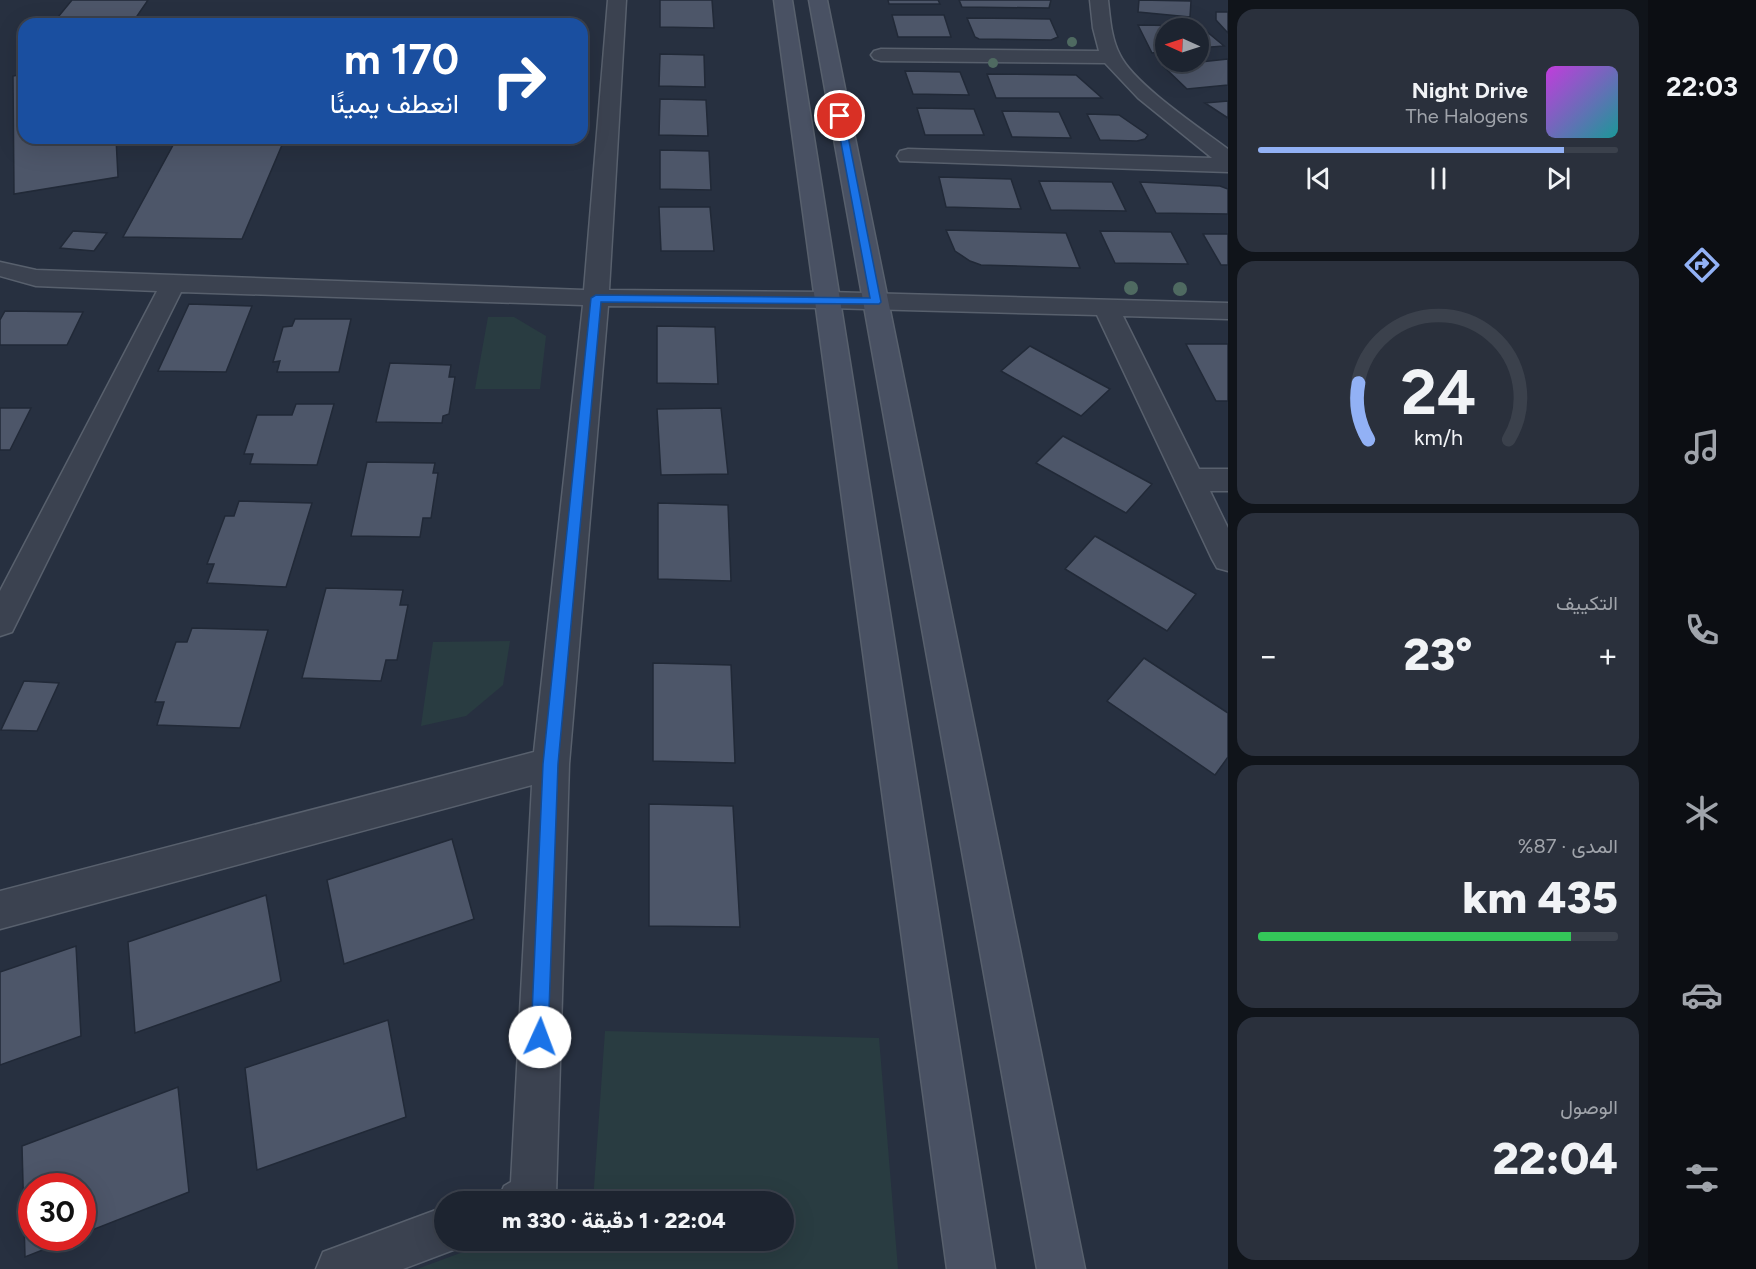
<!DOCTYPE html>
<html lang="ar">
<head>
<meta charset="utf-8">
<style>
  body { margin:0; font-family:Figtree,Vazirmatn,sans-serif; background:#2a303c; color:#f1f3f6; direction:rtl; height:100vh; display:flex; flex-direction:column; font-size:22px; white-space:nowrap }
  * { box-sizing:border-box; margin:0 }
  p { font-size:20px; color:#a0a4ab }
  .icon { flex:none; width:33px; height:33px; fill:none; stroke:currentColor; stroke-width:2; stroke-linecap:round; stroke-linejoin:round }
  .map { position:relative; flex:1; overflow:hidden; direction:ltr }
  .panel { display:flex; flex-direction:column; gap:9px; padding:9px; background:#10141a; width:420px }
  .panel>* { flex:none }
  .top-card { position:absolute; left:18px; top:18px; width:570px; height:126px; border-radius:18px; box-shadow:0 6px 24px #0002,0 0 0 2px #3b414c; direction:rtl; background:#1a4fa0; color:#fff; overflow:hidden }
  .needle { width:39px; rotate:273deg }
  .fabs { position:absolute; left:1155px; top:18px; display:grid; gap:12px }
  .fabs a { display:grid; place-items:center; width:54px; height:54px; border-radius:50%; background:#1d2430; box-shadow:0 6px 24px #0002,0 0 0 2px #3b414c; font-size:30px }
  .speed { position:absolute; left:18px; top:1173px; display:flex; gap:12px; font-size:30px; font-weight:700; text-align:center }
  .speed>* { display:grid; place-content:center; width:78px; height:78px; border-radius:50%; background:#1d2430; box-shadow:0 6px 24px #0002,0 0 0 2px #3b414c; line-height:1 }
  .speed .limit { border:9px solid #d22; background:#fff; color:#111 }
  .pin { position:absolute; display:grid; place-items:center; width:51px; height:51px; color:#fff; margin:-26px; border:3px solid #fff; border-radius:50%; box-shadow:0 2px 6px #0007 }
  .me { position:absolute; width:66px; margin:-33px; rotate:2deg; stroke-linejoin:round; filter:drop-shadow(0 0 4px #0008) }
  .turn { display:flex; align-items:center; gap:21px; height:126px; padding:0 30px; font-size:27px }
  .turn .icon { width:78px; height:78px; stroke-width:2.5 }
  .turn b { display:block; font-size:42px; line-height:51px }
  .big { font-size:45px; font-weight:800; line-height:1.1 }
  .panel .tile { flex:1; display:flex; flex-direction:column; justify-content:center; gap:9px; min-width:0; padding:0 21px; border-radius:18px; background:#2a303c }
  .panel .dial { align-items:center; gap:0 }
  .dial svg { height:156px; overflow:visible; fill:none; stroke:#3b414c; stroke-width:7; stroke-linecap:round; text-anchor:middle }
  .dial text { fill:#f1f3f6; stroke:none }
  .song { display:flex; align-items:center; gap:18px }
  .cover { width:72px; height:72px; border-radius:9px; background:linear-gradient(135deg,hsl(290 70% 55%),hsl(180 70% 35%)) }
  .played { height:6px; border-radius:3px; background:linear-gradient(90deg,#92b1f5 85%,#3b414c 85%) }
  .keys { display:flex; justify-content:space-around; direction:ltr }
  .heat { display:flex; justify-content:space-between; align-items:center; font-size:33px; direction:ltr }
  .charge { height:9px; border-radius:4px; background:linear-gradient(90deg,#34c759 87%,#3b414c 0) }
  .trip { position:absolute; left:434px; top:1191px; width:360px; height:60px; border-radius:30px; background:#1d2430; box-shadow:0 6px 24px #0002,0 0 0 2px #3b414c; font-weight:800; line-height:60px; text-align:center; direction:rtl }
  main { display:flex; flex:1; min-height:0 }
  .tabs { display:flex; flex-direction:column; width:108px; justify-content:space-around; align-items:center; background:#0c0e13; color:#a0a4ab }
  .tabs .icon { width:42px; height:42px }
  .tabs .active { color:#92b1f5 }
  .tabs b { font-size:27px; color:#f1f3f6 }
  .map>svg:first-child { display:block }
  .green { fill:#293c41 }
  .building { fill:#4d5669; stroke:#212937; stroke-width:1.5 }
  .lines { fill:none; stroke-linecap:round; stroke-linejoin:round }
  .street-casing { stroke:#58606d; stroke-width:3 }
  .secondary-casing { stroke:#58606d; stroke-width:3 }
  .street { fill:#3b4250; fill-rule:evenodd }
  .secondary { fill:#495163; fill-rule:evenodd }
  .tree { fill:#4f6a61 }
  .route { fill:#1a73e8; stroke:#114b97; stroke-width:1.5 }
</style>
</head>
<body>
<main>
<nav class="tabs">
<b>22:03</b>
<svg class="icon active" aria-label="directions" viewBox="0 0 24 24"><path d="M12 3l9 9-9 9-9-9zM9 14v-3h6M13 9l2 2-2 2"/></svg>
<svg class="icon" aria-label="music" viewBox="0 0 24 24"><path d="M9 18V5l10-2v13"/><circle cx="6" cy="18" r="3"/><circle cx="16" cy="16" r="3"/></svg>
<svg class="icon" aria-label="phone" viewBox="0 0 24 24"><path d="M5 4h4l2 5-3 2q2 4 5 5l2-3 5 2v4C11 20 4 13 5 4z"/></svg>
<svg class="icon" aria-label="climate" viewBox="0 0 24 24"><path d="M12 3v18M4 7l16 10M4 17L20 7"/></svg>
<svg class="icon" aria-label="car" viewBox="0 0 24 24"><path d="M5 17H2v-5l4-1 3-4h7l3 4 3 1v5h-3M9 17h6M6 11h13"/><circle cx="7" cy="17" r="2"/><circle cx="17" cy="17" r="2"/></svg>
<svg class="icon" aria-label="filters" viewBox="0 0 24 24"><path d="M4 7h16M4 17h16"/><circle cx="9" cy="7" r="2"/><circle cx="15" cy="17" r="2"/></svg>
</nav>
<section class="panel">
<div class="tile">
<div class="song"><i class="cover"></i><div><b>Night Drive</b><p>The Halogens</p></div></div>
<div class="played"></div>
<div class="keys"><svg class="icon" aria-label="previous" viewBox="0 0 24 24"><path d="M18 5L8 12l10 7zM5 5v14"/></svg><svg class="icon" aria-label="pause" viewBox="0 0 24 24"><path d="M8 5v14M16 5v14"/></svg><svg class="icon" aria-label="next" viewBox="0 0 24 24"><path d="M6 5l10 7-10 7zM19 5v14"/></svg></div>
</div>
<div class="tile dial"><svg viewBox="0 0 100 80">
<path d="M14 69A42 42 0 1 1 86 69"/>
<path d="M14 69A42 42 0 0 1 9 40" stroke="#92b1f5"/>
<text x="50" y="56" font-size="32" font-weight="700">24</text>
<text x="50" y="72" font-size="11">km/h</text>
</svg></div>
<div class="tile"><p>التكييف</p>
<div class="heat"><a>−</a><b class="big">23°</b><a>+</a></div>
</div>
<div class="tile"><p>المدى · 87%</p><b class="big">435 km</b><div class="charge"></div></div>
<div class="tile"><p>الوصول</p><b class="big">22:04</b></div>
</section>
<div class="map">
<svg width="1228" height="1269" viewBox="0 0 1228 1269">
  <rect width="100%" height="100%" fill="#273040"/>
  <g class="green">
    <path d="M488,317H514L546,336L540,389H475Z"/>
    <path d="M510,641L503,685L466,716L421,726L433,642Z"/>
    <path d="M605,1031L879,1038L898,1269H417L493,1241L783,1240V1202L593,1201Z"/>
  </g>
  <g class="building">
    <path d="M72,0H148L135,19H150L147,24H41L43,22H54Z"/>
    <path d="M660,0H712L714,28L660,27Z"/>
    <path d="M888,0H938L940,4H889Z"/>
    <path d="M959,0H1051L1049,8L962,7Z"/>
    <path d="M1139,0L1191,1L1190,17L1138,12Z"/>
    <path d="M1216,12H1228V33L1216,20Z"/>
    <path d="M892,15H944L951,37H898Z"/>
    <path d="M967,18L1050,19L1058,37L1051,40L979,39L975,37Z"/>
    <path d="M1138,25L1200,26L1224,46L1198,48V28H1166V51L1152,53Z"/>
    <path d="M660,54L704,55L705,87L659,86Z"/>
    <path d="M1228,59V85L1187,89L1163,66Z"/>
    <path d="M905,71L960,72L969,95L913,94Z"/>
    <path d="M24,74V138H116L118,177L14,194L13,76Z"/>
    <path d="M987,74L1076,75L1102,98H996Z"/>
    <path d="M660,99L706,100L708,136L659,135Z"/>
    <path d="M1228,101V118L1205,103Z"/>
    <path d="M917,108L974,109L984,135H925Z"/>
    <path d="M1002,111L1059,112L1071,138L1012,137Z"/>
    <path d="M1087,114L1119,115L1148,135L1145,139L1137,141L1100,140Z"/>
    <path d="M177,138H285L242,239L123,237Z"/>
    <path d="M660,150L709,151L711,190L660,189Z"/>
    <path d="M939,177L1011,179L1021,209L946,207Z"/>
    <path d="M1039,181L1112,182L1126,211L1051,210Z"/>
    <path d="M1140,182L1220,186L1228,189V214L1156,213Z"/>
    <path d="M659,207H710L714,251H661Z"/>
    <path d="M946,230L1066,233L1080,268L981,265L970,261L955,251Z"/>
    <path d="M73,231L107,233L94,251L60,248Z"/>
    <path d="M1100,231L1171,232L1188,264L1115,263Z"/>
    <path d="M1203,234H1228V265H1221Z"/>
    <path d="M189,304L252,306L226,372L158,371Z"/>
    <path d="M5,311L83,312L67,345H0V320Z"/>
    <path d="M295,319H351L339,372H277L280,361L273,362L283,327L292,326Z"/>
    <path d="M657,326L715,327L718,384L657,383Z"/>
    <path d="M1186,344H1228V401H1216Z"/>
    <path d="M1030,346L1110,389L1081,416L1001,371Z"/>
    <path d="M390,363L451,365L449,377H455L449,414L443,416L442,423L376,422Z"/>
    <path d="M296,404H334L317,465L250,464L253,454H244L257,415H292Z"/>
    <path d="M0,408H31L10,450H0Z"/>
    <path d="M721,408L728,474L661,475L657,409Z"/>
    <path d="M1063,436L1152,484L1126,513L1036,463Z"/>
    <path d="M367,462L435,463L433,473H438L431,518H423L420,537L351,536Z"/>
    <path d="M239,501L312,503L286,587L207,583L214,564H207L225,516H234Z"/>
    <path d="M658,503L728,505L731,581L658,579Z"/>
    <path d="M1095,536L1196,594L1167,631L1065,569Z"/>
    <path d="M326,588L403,590L400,605H408L397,660H386L381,681L302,678Z"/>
    <path d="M192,628L268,630L240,728L157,725L164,702H155L176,642H187Z"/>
    <path d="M1144,658L1228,713V757L1215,775L1107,701Z"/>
    <path d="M653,663L731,665L735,763L653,761Z"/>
    <path d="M24,681L59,683L37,731L1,730Z"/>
    <path d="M649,804L733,806L740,927L649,926Z"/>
    <path d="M452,839L474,919L344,964L327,880Z"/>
    <path d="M266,895L281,981L135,1033L128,942Z"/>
    <path d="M76,946L81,1036L0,1065V972Z"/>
    <path d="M388,1020L406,1117L257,1170L245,1068Z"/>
    <path d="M178,1087L189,1192L82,1234V1186H32V1238H73L25,1257L22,1146Z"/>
  </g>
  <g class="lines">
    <g class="street-casing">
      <g id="street">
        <path d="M608,0H626L609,290L828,292L1228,303V319L1123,316L1199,469H1228V491H1210L1228,528V571L1217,568L1212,559L1097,315L828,308L608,306L569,764L556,1196L554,1202H497L504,1186L511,1182L532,785L0,929V891L534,752L583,305L181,292L12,632L0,636V591L157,291L36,286L0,276V262L36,270L584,290Z"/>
        <path d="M1090,0H1108C1110,18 1111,38 1120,55C1134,84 1200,128 1228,149V172L900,161L897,156L900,151L908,149L1212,158L1138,98L1105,63L881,61L874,59L871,55L874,51L881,49L1099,51L1093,28Z"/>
        <path d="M444,1207V1240H463L461,1247L403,1269H316L323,1252Z"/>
      </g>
    </g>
    <g class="secondary-casing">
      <g id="secondary">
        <path d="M774,0H792L995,1269H947Z"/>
        <path d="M809,0H827L1085,1269H1037Z"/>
      </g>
    </g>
    <use href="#street" class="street"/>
    <use href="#secondary" class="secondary"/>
  </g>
  <g class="tree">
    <circle cx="1072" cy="42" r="5"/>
    <circle cx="993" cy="63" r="5"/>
    <circle cx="1131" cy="288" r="7"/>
    <circle cx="1180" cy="289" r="7"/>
  </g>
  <path class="route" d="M840,113L844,116L881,302L879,304L601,302L558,764L548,1037L546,1043L540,1046L533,1043L531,1037L543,764L591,298L596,295L870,298L836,116Z"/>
</svg>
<div class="fabs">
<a><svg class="needle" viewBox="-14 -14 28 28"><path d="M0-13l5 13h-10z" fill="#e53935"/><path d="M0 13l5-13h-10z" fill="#a0a4ab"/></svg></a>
</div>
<div class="speed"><div class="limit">30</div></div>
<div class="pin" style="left:840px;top:116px;background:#d93025"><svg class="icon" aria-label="arrive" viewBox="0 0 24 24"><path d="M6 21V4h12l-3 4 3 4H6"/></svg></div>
<svg class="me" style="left:540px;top:1037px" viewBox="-20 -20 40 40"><circle r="19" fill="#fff"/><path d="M0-13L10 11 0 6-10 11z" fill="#1a73e8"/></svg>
<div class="trip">22:04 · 1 دقيقة · 330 m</div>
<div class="top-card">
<div class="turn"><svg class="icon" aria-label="right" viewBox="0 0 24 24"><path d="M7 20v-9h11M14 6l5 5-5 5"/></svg><div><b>170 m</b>انعطف يمينًا</div></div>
</div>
</div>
</main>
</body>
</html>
